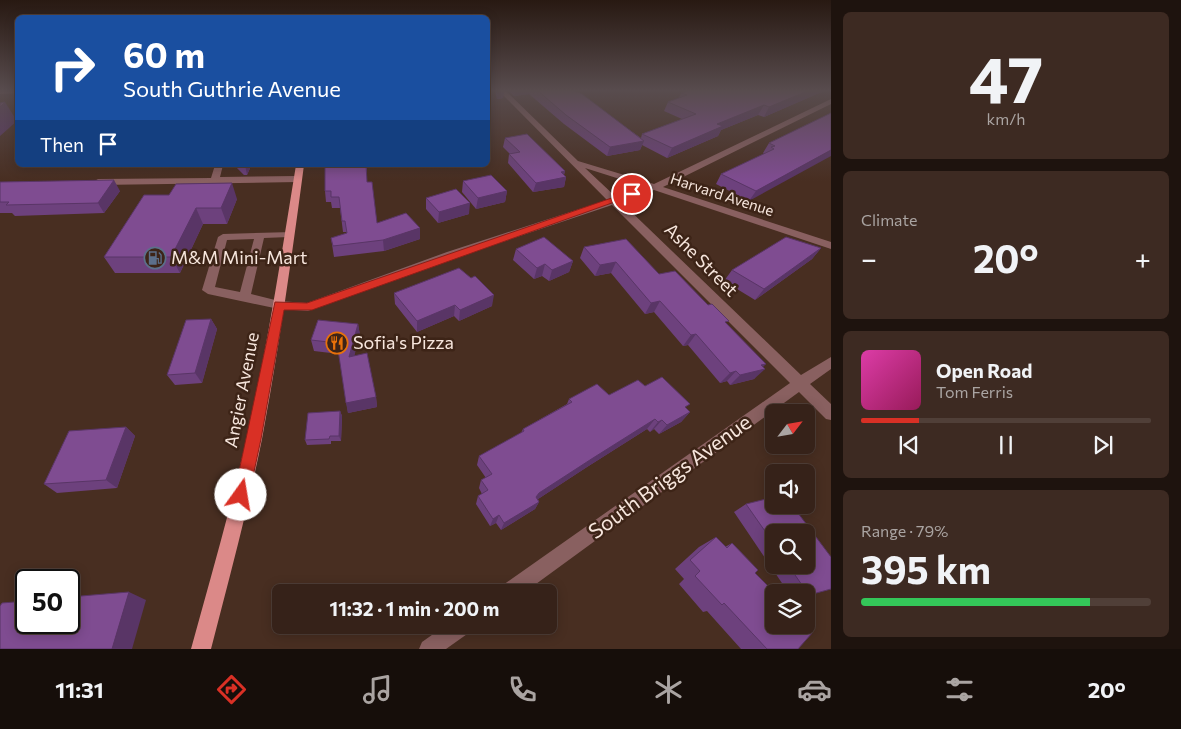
<!DOCTYPE html>
<html lang="en">
<head>
<meta charset="utf-8">
<style>
  body { margin:0; font-family:Commissioner,sans-serif; background:#3d2a22; color:#f1f3f6; height:100vh; display:flex; flex-direction:column; font-size:19px; white-space:nowrap }
  * { box-sizing:border-box; margin:0 }
  p { font-size:16px; color:#aaa4a2 }
  .icon { flex:none; width:28px; height:28px; fill:none; stroke:currentColor; stroke-width:2; stroke-linecap:round; stroke-linejoin:round }
  .map { position:relative; flex:1; overflow:hidden }
  .sheet { display:flex; flex-direction:column; gap:12px; padding:12px; background:#1e130e; width:350px }
  .sheet>* { flex:none }
  .banner { position:absolute; left:15px; top:15px; width:475px; height:152px; border-radius:8px; box-shadow:0 2px 12px #0003,0 0 0 1px #503f38; background:#1a4fa0; color:#fff; overflow:hidden }
  .needle { width:32px; rotate:59deg }
  .controls { position:absolute; left:765px; top:404px; display:grid; gap:10px }
  .controls a { display:grid; place-items:center; width:50px; height:50px; border-radius:8px; background:#362219; box-shadow:0 2px 12px #0003,0 0 0 1px #503f38; font-size:25px }
  .speed { position:absolute; left:15px; top:569px; display:flex; gap:10px; font-size:25px; font-weight:700; text-align:center }
  .speed>* { display:grid; place-content:center; width:65px; height:65px; border-radius:50%; background:#362219; box-shadow:0 2px 12px #0003,0 0 0 1px #503f38; line-height:1 }
  .speed .limit { border:2px solid #111; border-radius:8px; background:#fff; color:#111 }
  .pin { position:absolute; display:grid; place-items:center; width:42px; height:42px; color:#fff; margin:-21px; border:2px solid #fff; border-radius:50%; box-shadow:0 1px 5px #0007 }
  .me { position:absolute; width:55px; margin:-28px; rotate:13deg; stroke-linejoin:round; filter:drop-shadow(0 0 4px #0008) }
  .turn { display:flex; align-items:center; gap:18px; height:105px; padding:0 25px; font-size:22px }
  .turn .icon { width:65px; height:65px; stroke-width:2.5 }
  .turn b { display:block; font-size:35px; line-height:42px }
  .then { display:flex; align-items:center; height:48px; padding:0 25px; background:#0003; gap:10px; font-size:19px }
  .big { font-size:38px; font-weight:700; line-height:1.1 }
  .sheet .card { flex:1; display:flex; flex-direction:column; justify-content:center; gap:8px; min-width:0; padding:0 18px; border-radius:8px; background:#3d2a22 }
  .sheet .dial { align-items:center; gap:0 }
  .dial b { font-size:65px; line-height:1 }
  .song { display:flex; align-items:center; gap:15px }
  .cover { width:60px; height:60px; border-radius:8px; background:linear-gradient(135deg,hsl(320 70% 55%),hsl(330 70% 35%)) }
  .played { height:5px; border-radius:2px; background:linear-gradient(90deg,#d93025 20%,#503f38 20%) }
  .keys { display:flex; justify-content:space-around; direction:ltr }
  .heat { display:flex; justify-content:space-between; align-items:center; font-size:28px; direction:ltr }
  .charge { height:8px; border-radius:4px; background:linear-gradient(90deg,#34c759 79%,#503f38 0) }
  .trip { position:absolute; left:272px; top:584px; width:285px; height:50px; border-radius:8px; background:#362219; box-shadow:0 2px 12px #0003,0 0 0 1px #503f38; font-weight:700; line-height:50px; text-align:center }
  .menu { display:flex; height:80px; justify-content:space-around; align-items:center; background:#160e0a; color:#aaa4a2 }
  .menu .icon { width:35px; height:35px }
  .menu .current { color:#d93025 }
  .menu b { font-size:22px; color:#f1f3f6 }
  main { display:flex; flex:1; min-height:0 }
  .map>svg:first-child { display:block }
  .lines { fill:none; stroke-linecap:round; stroke-linejoin:round }
  .minor { fill:#896060; fill-rule:evenodd }
  .major { fill:#db8988; fill-rule:evenodd }
  .wall { fill:#6d417d; fill-rule:evenodd }
  .shaded-wall { fill:#593566 }
  .building { fill:#7f4c91; stroke:#593566 }
  .route { fill:#d93025; stroke:#8d1f18 }
  .labels { text-anchor:middle; stroke-width:5; stroke-linejoin:round; paint-order:stroke }
  .far-street-label { font-size:15px; fill:#f7e6dd; stroke:#3d2417 }
  .poi-label { font-size:18px; fill:#f7e6dd; stroke:#3d2417; text-anchor:start }
  .street-label { font-size:18px; fill:#f7e6dd; stroke:#3d2417 }
  .near-street-label { font-size:21px; fill:#f7e6dd; stroke:#3d2417 }
</style>
</head>
<body>
<main>
<div class="map">
<svg width="831" height="649" viewBox="0 0 831 649">
  <rect width="100%" height="100%" fill="#482e21"/>
  <g class="lines">
    <g class="minor">
      <path d="M0,90H18V93L0,94Z"/>
      <path d="M498,90H505L578,161L654,184L831,99V104L663,187L831,242V249L654,190L621,202L801,375L831,357V369L810,384L831,404V420L826,419L799,392L525,592H501L503,585L790,383L612,205L455,258L308,311L279,309L208,294L202,290L218,237L223,234L293,232L294,234L289,237L264,238L251,294L279,301L307,303L447,252L607,200ZM585,168L645,187L616,197ZM254,239L240,292L215,287L227,240Z"/>
      <path d="M215,165H223L220,177L298,176L302,179L298,182L98,185L93,182L98,179L211,178Z"/>
      <path d="M446,625H473L470,632L446,649H419L422,642Z"/>
    </g>
    <path class="major" d="M296,165H304C292,256 279,348 262,439C248,509 229,579 211,649H191C210,580 230,511 246,441C267,350 281,257 296,165Z"/>
  </g>
  <g class="wall">
    <path d="M495,90H504L503,98L497,99Z"/>
    <path d="M508,90H573L641,138L642,134L682,119L664,111L668,102L679,98L681,93L826,90L764,117L758,115L721,130L718,136L667,158L642,145L640,150L607,156L564,124L529,94L514,96Z"/>
    <path d="M831,113L749,201L716,184L721,174L764,154L763,153L769,143Z"/>
    <path d="M505,138L565,171L564,175L566,177L564,187L533,192L508,163L509,154H510L503,147Z"/>
    <path d="M234,165H265L251,166L247,175H244Z"/>
    <path d="M325,165H367V182L377,223L420,239L384,251L334,257L331,238L347,233L346,232H343L340,208H332L331,202H326L325,191Z"/>
    <path d="M463,181L507,191L505,202L476,209L462,192Z"/>
    <path d="M0,182L120,191L104,213L15,216L12,213H0Z"/>
    <path d="M144,195L237,199L227,224H203L180,273H115L104,257Z"/>
    <path d="M426,198L469,214L438,223L426,209Z"/>
    <path d="M584,247L659,274L727,324L763,367L754,379L730,385L727,381L720,383L688,345L683,346L654,312L645,314L611,273L595,276L580,258Z"/>
    <path d="M821,248L812,259L755,300L724,281L732,270Z"/>
    <path d="M516,249L573,261L569,272L549,281L542,276L534,279L513,260Z"/>
    <path d="M394,293L492,306L459,321L454,316L417,332L395,304Z"/>
    <path d="M211,319L217,329L202,383L175,385L167,375Z"/>
    <path d="M358,324L360,335L354,356L376,397L377,407L348,413L339,354L314,351L311,340Z"/>
    <path d="M645,386L686,408L690,412L681,422L659,434L654,429L650,432L647,429L587,467L538,499L539,502L535,509L501,530L496,523L490,526L476,504L478,496L482,494L479,488L481,480L486,478L477,465L479,456L521,433L523,429L567,404L569,399L609,395Z"/>
    <path d="M340,411L342,416L341,441H331V444L307,445L305,440Z"/>
    <path d="M126,427L135,436L117,488L57,493L44,484Z"/>
    <path d="M746,504L831,589L806,596V592H788L734,512ZM774,532L806,565H774Z"/>
    <path d="M716,537L725,547L732,543L755,573L798,649H741L707,611L703,612L679,584L684,579L675,569L699,547Z"/>
  </g>
  <g class="shaded-wall">
    <path d="M498,90H504L503,98L497,99Z"/>
    <path d="M515,90H530L529,94L514,96Z"/>
    <path d="M810,90H826L764,117L769,107Z"/>
    <path d="M5,102L17,121L0,136V107Z"/>
    <path d="M764,105L758,115L721,130L718,136L667,158L672,148L717,124Z"/>
    <path d="M644,141L640,150L607,156L610,147Z"/>
    <path d="M831,150V156L749,201L756,191Z"/>
    <path d="M245,165H251V166L247,175Z"/>
    <path d="M565,171L563,178L566,177L564,187L533,192L536,183L561,172Z"/>
    <path d="M114,180L120,191L104,213L98,203Z"/>
    <path d="M232,183L237,199L227,224L221,208Z"/>
    <path d="M507,191L505,202L476,209L478,198Z"/>
    <path d="M470,203L469,214L438,223L439,212Z"/>
    <path d="M196,208L203,224L180,273L171,257Z"/>
    <path d="M420,228V239L384,251L383,240Z"/>
    <path d="M821,248L812,259L755,300L764,289Z"/>
    <path d="M573,261L569,272L549,281L552,270Z"/>
    <path d="M616,262L611,273L595,276L600,265Z"/>
    <path d="M545,264L542,276L534,279L537,268Z"/>
    <path d="M494,295L492,306L459,321L460,310Z"/>
    <path d="M660,301L654,312L645,314L651,303Z"/>
    <path d="M455,305L454,316L417,332V321Z"/>
    <path d="M211,319L217,329L202,383L195,373Z"/>
    <path d="M358,324L360,335L351,367L349,357Z"/>
    <path d="M696,334L688,345L683,346L691,335Z"/>
    <path d="M766,364L760,370L765,369L754,379L730,385L740,375L761,365Z"/>
    <path d="M736,371L727,381L720,383L730,373Z"/>
    <path d="M376,397L377,407L348,413L346,403Z"/>
    <path d="M340,411L342,416L341,441L339,436Z"/>
    <path d="M690,412L681,422L659,434L667,425Z"/>
    <path d="M655,419L647,429L587,467L535,501L536,497L539,493L593,458Z"/>
    <path d="M662,420L654,429L650,432L658,422Z"/>
    <path d="M126,427L135,436L117,488L106,480Z"/>
    <path d="M539,502L535,509L501,530L504,523Z"/>
    <path d="M499,515L496,523L490,526L493,519Z"/>
    <path d="M129,592L146,600L132,649H112Z"/>
  </g>
  <g class="building">
    <path d="M537,90H573L582,94L644,141L610,147L566,115Z"/>
    <path d="M689,90H810L769,107L764,105L717,124L723,126L672,148L642,134L696,114L668,102L687,95L681,93Z"/>
    <path d="M5,102L0,107V103Z"/>
    <path d="M831,113V150L756,191L721,174L774,149L771,147L775,146L769,143Z"/>
    <path d="M527,134L565,171L561,172L566,177L536,183L509,154L520,152L505,138Z"/>
    <path d="M325,165H366L367,182H372L377,223L406,213L420,228L383,240L333,246L331,238L347,233L345,221H342L339,197H331V191H325Z"/>
    <path d="M491,175L507,191L478,198L463,181Z"/>
    <path d="M114,180L98,203L6,205L9,202H0V182Z"/>
    <path d="M232,183L221,208H196L171,257H104L144,195H169L176,184Z"/>
    <path d="M456,189L470,203L439,212L426,198Z"/>
    <path d="M544,237L573,261L552,270L545,264L537,268L516,249Z"/>
    <path d="M786,237L821,248L764,289L732,270Z"/>
    <path d="M626,239L659,274L675,271L708,305L712,304L729,321L725,322L766,364L761,365L765,369L740,375L736,371L730,373L696,334L691,335L660,301L651,303L616,262L600,265L584,247Z"/>
    <path d="M459,268L471,278L475,276L494,295L460,310L455,305L417,321L394,293Z"/>
    <path d="M211,319L195,373L167,375L186,320Z"/>
    <path d="M318,320L358,324L349,357L367,353L376,397L346,403L337,343L311,340Z"/>
    <path d="M662,377L690,404L685,407L690,412L667,425L662,420L658,422L655,419L593,458L539,493L536,497L539,502L504,523L499,515L493,519L478,496L488,490L481,480L492,474L479,456L524,431L523,429L572,402L569,399L597,384L609,395L638,380L645,386Z"/>
    <path d="M340,411L339,436H330L329,439L305,440L308,413Z"/>
    <path d="M126,427L106,480L44,484L69,431Z"/>
    <path d="M774,497V505H792L831,557V589L809,595L788,565H806V532H774V544L746,504Z"/>
    <path d="M716,537L727,548L732,543L758,570L755,573L774,592V625H806L813,632L798,649H767L724,603L722,605L695,576L700,571L690,560Z"/>
    <path d="M129,592L112,649H0V606L2,603L26,601V622H69V597Z"/>
  </g>
  <linearGradient id="sky" x2="0" y2="1"><stop stop-color="#281912"/><stop offset="0.5" stop-color="#584c4e"/><stop offset="1" stop-color="#584c4e" stop-opacity="0"/></linearGradient>
  <rect width="831" height="181" fill="url(#sky)"/>
  <path class="route" d="M629,192L637,194L312,310H284L261,439L249,495L247,500L241,502L236,500L234,495L275,302L307,303Z"/>
  <defs>
    <g id="fuel-ring" transform="scale(1.125)"><circle r="9.5" fill="#3d2417" stroke="#5c6f8a" stroke-width="1.5"/><path d="M-5.5-6h7V0h2V4h1.3V-2.5L3-4.5l.8-.8L6-3V5H2.5V1h-1V6h-7ZM-4.2-4.7v3.2H.2V-4.7Z" fill="#5c6f8a"/></g>
    <g id="restaurant-ring" transform="scale(1.125)"><circle r="9.5" fill="#3d2417" stroke="#e8710a" stroke-width="1.5"/><path d="M-5-6h1v4h1v-4h1v4h1v-4h1v5L-1.5 .5V6h-2V.5L-5-1ZM5-6V6H3V1.5H1.5Q1.5-4 5-6Z" fill="#e8710a"/></g>
  </defs>
  <g fill-rule="evenodd">
    <use href="#fuel-ring" x="155" y="258"/>
    <use href="#restaurant-ring" x="337" y="343"/>
  </g>
  <g class="labels">
    <g class="far-street-label">
      <text transform="translate(722 195) rotate(18)" y="5">Harvard Avenue</text>
    </g>
    <g class="poi-label">
      <text x="171" y="264">M&amp;M Mini-Mart</text>
      <text x="353" y="349">Sofia's Pizza</text>
    </g>
    <g class="street-label">
      <text transform="translate(701 260) rotate(45)" y="6">Ashe Street</text>
      <text transform="translate(242 390) rotate(-79)" y="6">Angier Avenue</text>
    </g>
    <g class="near-street-label">
      <text transform="translate(670 477) rotate(-36)" y="7">South Briggs Avenue</text>
    </g>
  </g>
</svg>
<div class="controls">
<a><svg class="needle" viewBox="-14 -14 28 28"><path d="M0-13l5 13h-10z" fill="#e53935"/><path d="M0 13l5-13h-10z" fill="#aaa4a2"/></svg></a>
<a><svg class="icon" aria-label="sound" viewBox="0 0 24 24"><path d="M4 9h4l5-4v14l-5-4H4zM17 9q2 3 0 6"/></svg></a>
<a><svg class="icon" aria-label="search" viewBox="0 0 24 24"><circle cx="10" cy="10" r="6"/><path d="M15 15l6 6"/></svg></a>
<a><svg class="icon" aria-label="layers" viewBox="0 0 24 24"><path d="M12 4l9 5-9 5-9-5zM3 14l9 5 9-5"/></svg></a>
</div>
<div class="speed"><div class="limit">50</div></div>
<div class="pin" style="left:632px;top:194px;background:#d93025"><svg class="icon" aria-label="arrive" viewBox="0 0 24 24"><path d="M6 21V4h12l-3 4 3 4H6"/></svg></div>
<svg class="me" style="left:241px;top:495px" viewBox="-20 -20 40 40"><circle r="19" fill="#fff"/><path d="M0-13L10 11 0 6-10 11z" fill="#d93025"/></svg>
<div class="trip">11:32 · 1 min · 200 m</div>
<div class="banner">
<div class="turn"><svg class="icon" aria-label="right" viewBox="0 0 24 24"><path d="M7 20v-9h11M14 6l5 5-5 5"/></svg><div><b>60 m</b>South Guthrie Avenue</div></div>
<div class="then">Then<svg class="icon" aria-label="arrive" viewBox="0 0 24 24"><path d="M6 21V4h12l-3 4 3 4H6"/></svg></div>
</div>
</div>
<section class="sheet">
<div class="card dial"><b>47</b><p>km/h</p></div>
<div class="card"><p>Climate</p>
<div class="heat"><a>−</a><b class="big">20°</b><a>+</a></div>
</div>
<div class="card">
<div class="song"><i class="cover"></i><div><b>Open Road</b><p>Tom Ferris</p></div></div>
<div class="played"></div>
<div class="keys"><svg class="icon" aria-label="previous" viewBox="0 0 24 24"><path d="M18 5L8 12l10 7zM5 5v14"/></svg><svg class="icon" aria-label="pause" viewBox="0 0 24 24"><path d="M8 5v14M16 5v14"/></svg><svg class="icon" aria-label="next" viewBox="0 0 24 24"><path d="M6 5l10 7-10 7zM19 5v14"/></svg></div>
</div>
<div class="card"><p>Range · 79%</p><b class="big">395 km</b><div class="charge"></div></div>
</section>
</main>
<nav class="menu">
<b>11:31</b>
<svg class="icon current" aria-label="directions" viewBox="0 0 24 24"><path d="M12 3l9 9-9 9-9-9zM9 14v-3h6M13 9l2 2-2 2"/></svg>
<svg class="icon" aria-label="music" viewBox="0 0 24 24"><path d="M9 18V5l10-2v13"/><circle cx="6" cy="18" r="3"/><circle cx="16" cy="16" r="3"/></svg>
<svg class="icon" aria-label="phone" viewBox="0 0 24 24"><path d="M5 4h4l2 5-3 2q2 4 5 5l2-3 5 2v4C11 20 4 13 5 4z"/></svg>
<svg class="icon" aria-label="climate" viewBox="0 0 24 24"><path d="M12 3v18M4 7l16 10M4 17L20 7"/></svg>
<svg class="icon" aria-label="car" viewBox="0 0 24 24"><path d="M5 17H2v-5l4-1 3-4h7l3 4 3 1v5h-3M9 17h6M6 11h13"/><circle cx="7" cy="17" r="2"/><circle cx="17" cy="17" r="2"/></svg>
<svg class="icon" aria-label="filters" viewBox="0 0 24 24"><path d="M4 7h16M4 17h16"/><circle cx="9" cy="7" r="2"/><circle cx="15" cy="17" r="2"/></svg>
<b>20°</b>
</nav>
</body>
</html>
